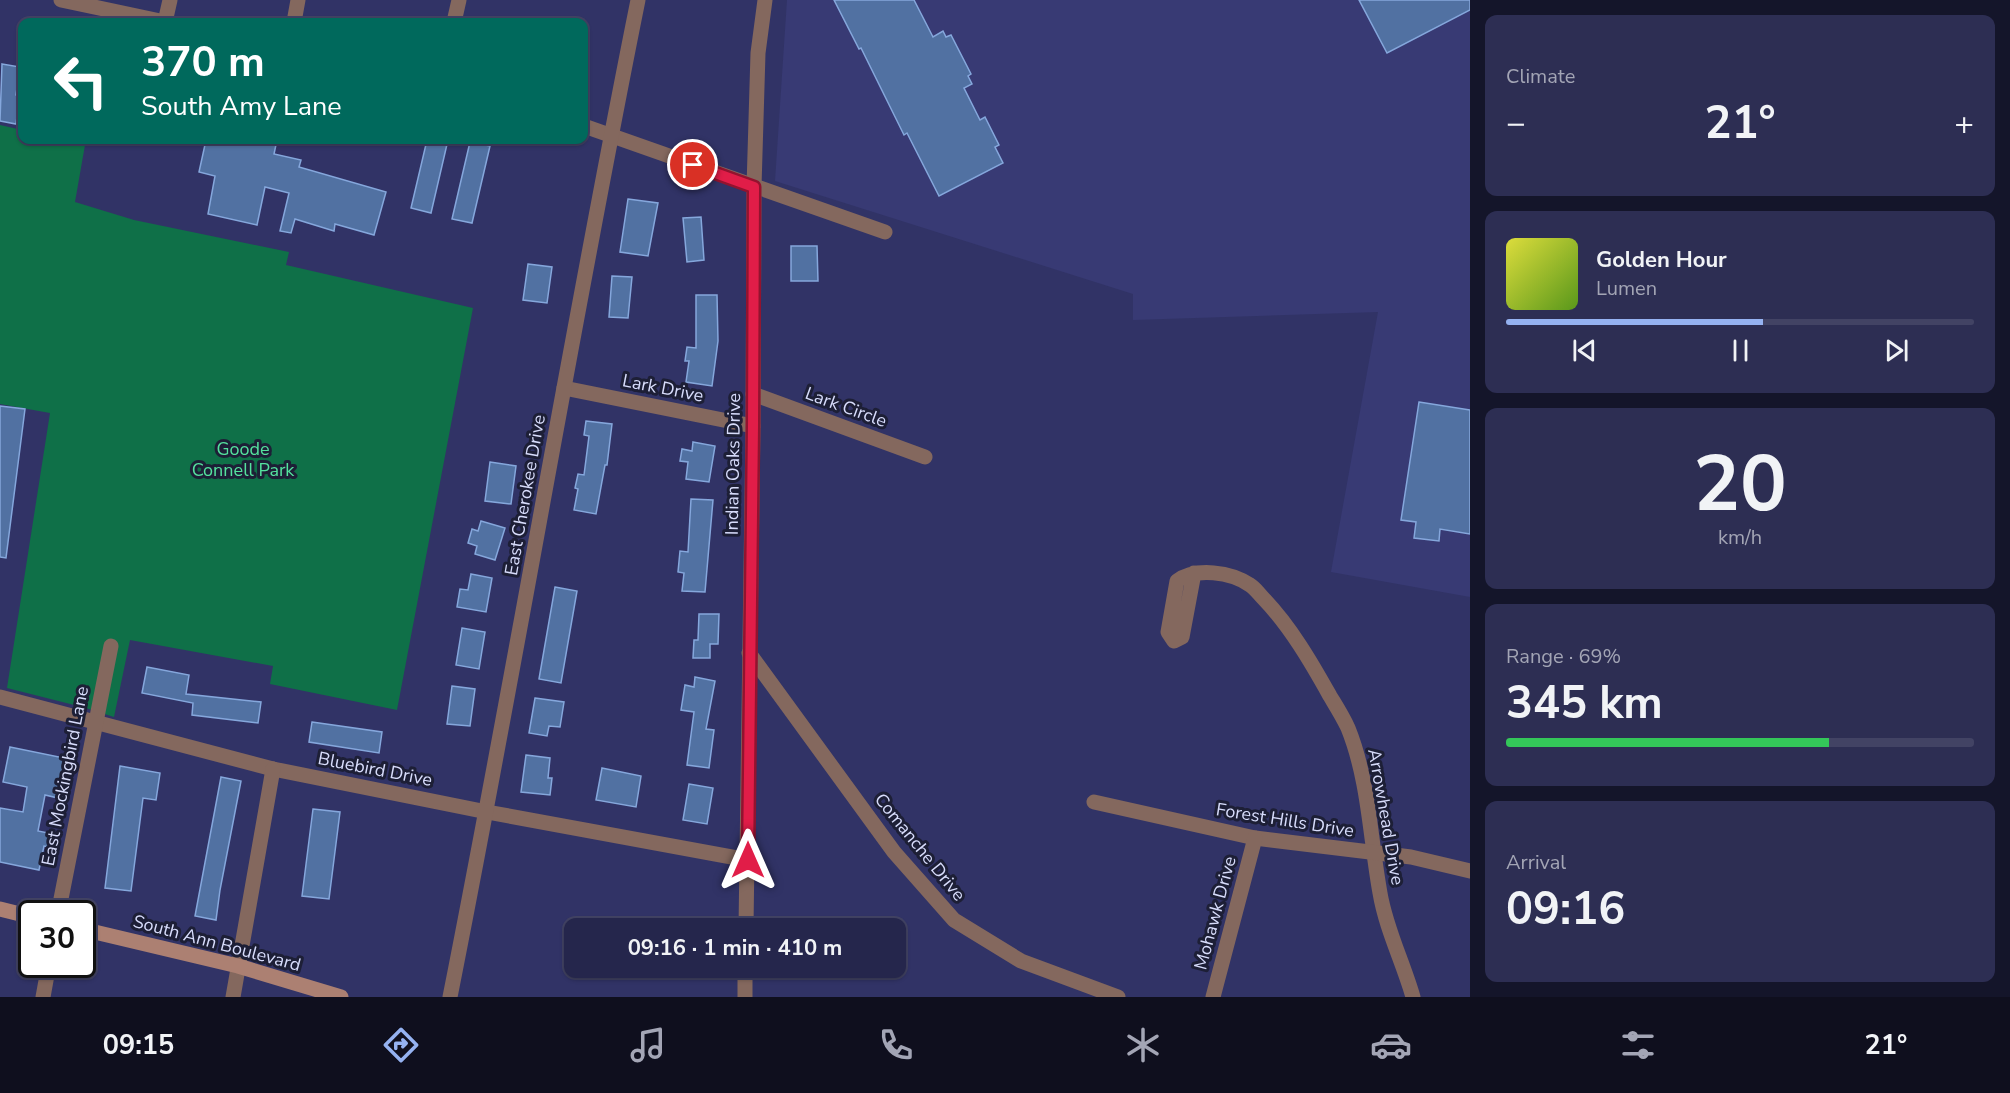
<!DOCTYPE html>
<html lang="en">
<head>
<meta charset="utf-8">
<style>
  body { margin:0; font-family:"Nunito Sans",sans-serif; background:#2d2e53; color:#f1f3f6; height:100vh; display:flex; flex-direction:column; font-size:22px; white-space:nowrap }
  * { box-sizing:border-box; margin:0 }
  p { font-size:20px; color:#a3a5b5 }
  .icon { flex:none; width:33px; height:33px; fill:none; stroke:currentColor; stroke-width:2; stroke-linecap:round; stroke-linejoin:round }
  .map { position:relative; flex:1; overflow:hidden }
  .drawer { display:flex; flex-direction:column; gap:15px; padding:15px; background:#14152a; width:540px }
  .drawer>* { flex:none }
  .guide { position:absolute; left:18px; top:18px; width:570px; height:126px; border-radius:12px; box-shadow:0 2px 4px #0004,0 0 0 2px #424364; background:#00695c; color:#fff; overflow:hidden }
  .speed { position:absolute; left:18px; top:900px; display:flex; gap:12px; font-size:30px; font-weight:700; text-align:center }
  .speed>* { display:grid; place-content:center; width:78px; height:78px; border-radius:50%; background:#25264c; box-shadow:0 2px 4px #0004,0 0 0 2px #424364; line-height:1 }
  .speed .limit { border:3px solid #111; border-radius:9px; background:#fff; color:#111 }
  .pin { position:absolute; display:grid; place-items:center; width:51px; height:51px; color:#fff; margin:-26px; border:3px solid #fff; border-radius:50%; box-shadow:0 2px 6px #0007 }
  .me { position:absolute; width:66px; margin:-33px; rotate:0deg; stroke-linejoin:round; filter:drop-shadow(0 0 4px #0008) }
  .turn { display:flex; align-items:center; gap:21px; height:126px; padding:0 24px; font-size:27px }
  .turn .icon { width:78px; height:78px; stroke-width:2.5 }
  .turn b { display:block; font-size:42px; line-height:51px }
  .big { font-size:45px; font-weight:700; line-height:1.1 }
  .drawer .widget { flex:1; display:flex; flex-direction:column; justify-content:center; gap:9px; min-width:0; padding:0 21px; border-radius:12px; background:#2d2e53 }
  .drawer .dial { align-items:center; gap:0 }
  .dial b { font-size:78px; line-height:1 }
  .song { display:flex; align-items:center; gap:18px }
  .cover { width:72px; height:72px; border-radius:9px; background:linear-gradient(135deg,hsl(60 70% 55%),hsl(90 70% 35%)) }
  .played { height:6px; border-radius:3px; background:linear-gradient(90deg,#95b2f1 55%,#424364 55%) }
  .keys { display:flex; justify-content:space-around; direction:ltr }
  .heat { display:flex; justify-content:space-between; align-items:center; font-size:33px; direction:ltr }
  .charge { height:9px; border-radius:4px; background:linear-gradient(90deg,#34c759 69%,#424364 0) }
  .trip { position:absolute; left:564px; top:918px; width:342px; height:60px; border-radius:12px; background:#25264c; box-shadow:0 2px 4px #0004,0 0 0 2px #424364; font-weight:700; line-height:60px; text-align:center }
  .dock { display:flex; height:96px; justify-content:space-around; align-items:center; background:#0f0f1e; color:#a3a5b5 }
  .dock .icon { width:42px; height:42px }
  .dock .active { color:#95b2f1 }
  .dock b { font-size:27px; color:#f1f3f6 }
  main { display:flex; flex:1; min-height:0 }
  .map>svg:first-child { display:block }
  .built { fill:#383a74 }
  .green { fill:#0f7048 }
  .building { fill:#5171a2; stroke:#85a7dc; stroke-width:1.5 }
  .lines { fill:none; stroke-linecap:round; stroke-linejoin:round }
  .street { stroke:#84685e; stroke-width:15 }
  .secondary { stroke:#ac8072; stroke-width:15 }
  .route-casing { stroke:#92132f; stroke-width:15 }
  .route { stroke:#e11d48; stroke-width:10 }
  .labels { text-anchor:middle; stroke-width:6; stroke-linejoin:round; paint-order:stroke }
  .street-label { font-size:18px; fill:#d7dcfb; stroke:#1d1f36 }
  .park-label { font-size:18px; fill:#54e29e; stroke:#1d1f36 }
</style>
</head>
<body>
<main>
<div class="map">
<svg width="1470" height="997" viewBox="0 0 1470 997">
  <rect width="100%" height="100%" fill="#313366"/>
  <path class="built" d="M787,0H1470V597L1331,572L1378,312L1133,320V294L775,181Z"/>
  <path class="green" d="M0,125L22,130V140H62L85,145L75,202L134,220L289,252L286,265L473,308L397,710L270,684L273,666L130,640L114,717L86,708L7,688L50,413L0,404Z"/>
  <g class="building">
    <path d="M834,0H914L933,37L943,31L946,37L951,35L971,74L968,76L972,84L964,88L980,120L985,117L999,145L995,147L1003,163L939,196L907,133L904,135L861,48L859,49Z"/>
    <path d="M1359,0H1470V10L1387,53Z"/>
    <path d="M2,64L20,67L16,95L20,96L16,124L0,121Z"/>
    <path d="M206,140H277L274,154L301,160L299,167L386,192L374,235L335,224L334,231L295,219L291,233L280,231L289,193L265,187L257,225L208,214L215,176L199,172Z"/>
    <path d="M427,140H448L431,213L411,208Z"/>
    <path d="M470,142L490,146L472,223L452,219Z"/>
    <path d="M628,199L658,203L648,256L620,252Z"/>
    <path d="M701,217L704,260L687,262L683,218Z"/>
    <path d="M791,246H817L818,281H791Z"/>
    <path d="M528,264L552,267L547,303L523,300Z"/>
    <path d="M612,276L632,277L628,318L609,317Z"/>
    <path d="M696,295H717L718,341L712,386L686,382L689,361H685L687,347L696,348Z"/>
    <path d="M1419,402L1470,410V534L1440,529L1439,541L1414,538L1416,522L1401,520Z"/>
    <path d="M0,406L25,409L6,558L0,557Z"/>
    <path d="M586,421L612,424L607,465H605L596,514L574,510L578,489L575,488L578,474L584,475L589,436L584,435Z"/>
    <path d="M693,442L715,446L709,482L686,479L688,462L680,461L682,449L692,451Z"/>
    <path d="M490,462L516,466L511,504L485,501Z"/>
    <path d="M691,499L713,500L705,592L682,591L684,573L678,572L680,551L688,552Z"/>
    <path d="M481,521L505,528L495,560L475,554L477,546L468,543L472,529L478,531Z"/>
    <path d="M471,574L492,578L486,612L457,607L460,589L468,590Z"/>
    <path d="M555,587L577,591L561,683L539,679Z"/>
    <path d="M699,614H719L718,644H710V658H693L694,640H698Z"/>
    <path d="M462,628L485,632L479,669L456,665Z"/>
    <path d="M147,667L189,675L186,694L261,702L258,723L192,715L193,703L142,693Z"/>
    <path d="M695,677L715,681L706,729L714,730L709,768L687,765L694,712L681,710L685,685L694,687Z"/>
    <path d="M452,686L475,689L470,726L447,724Z"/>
    <path d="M535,698L564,702L560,727L549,726L547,736L529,733Z"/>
    <path d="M312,722L382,732L379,753L309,742Z"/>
    <path d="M10,747L69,759L62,799L45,795L38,831L53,834L51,847L44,846L39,870L0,862V808L23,812L27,787L3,782Z"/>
    <path d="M526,755L550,758L548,778H552L550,795L521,792Z"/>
    <path d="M120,766L160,773L156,800L143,798L131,891L105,888Z"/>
    <path d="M602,768L641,776L636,807L596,800Z"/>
    <path d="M221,777L241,781L220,890L216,920L195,916Z"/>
    <path d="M689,784L713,788L707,824L683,820Z"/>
    <path d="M313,809L340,812L329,899L302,896Z"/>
  </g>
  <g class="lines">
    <g class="street">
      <path d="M61,0L165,22"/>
      <path d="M165,22L170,0"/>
      <path d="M294,22L298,0"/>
      <path d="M454,22L459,0"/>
      <path d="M584,126L885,232"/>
      <path d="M564,388L753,426"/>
      <path d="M753,394L925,457"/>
      <path d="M1194,573L1182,637L1174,641L1168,632L1177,581C1196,567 1231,572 1250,585C1255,588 1259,594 1263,598C1290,626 1311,662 1330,696C1336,706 1343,717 1348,728C1369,780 1370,838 1380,893C1386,929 1403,962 1413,997"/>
      <path d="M749,653L894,852L954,920L1021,961L1118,997"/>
      <path d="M0,697L273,769L487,812L748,860"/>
      <path d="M1094,802L1255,838L1411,857L1470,871"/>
      <path d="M58,914L111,646"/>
      <path d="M746,928L753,426L754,187L758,53L765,0"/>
      <path d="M43,997L49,964"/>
      <path d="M233,997L273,769"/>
      <path d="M450,997C516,665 571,332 638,0"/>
      <path d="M745,997V968"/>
      <path d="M1213,997L1255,838"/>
    </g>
    <g class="secondary">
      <path d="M0,909L32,917"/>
      <path d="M82,929L238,966L341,997"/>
    </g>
  </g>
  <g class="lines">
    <g class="route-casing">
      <path id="route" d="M693,165L754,187L753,426L748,860"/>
    </g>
    <use href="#route" class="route"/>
  </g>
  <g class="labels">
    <g class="street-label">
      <text transform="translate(663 388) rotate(11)" y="6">Lark Drive</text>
      <text transform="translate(846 407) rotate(20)" y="6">Lark Circle</text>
      <text transform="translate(733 464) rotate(-89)" y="6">Indian Oaks Drive</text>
      <text transform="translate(525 495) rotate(-80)" y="6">East Cherokee Drive</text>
      <text transform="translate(375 769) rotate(11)" y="6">Bluebird Drive</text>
      <text transform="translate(65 776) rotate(-79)" y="6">East Mockingbird Lane</text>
      <text transform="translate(1386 817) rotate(80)" y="6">Arrowhead Drive</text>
      <text transform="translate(1285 820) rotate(9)" y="6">Forest Hills Drive</text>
      <text transform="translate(920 847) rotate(51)" y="6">Comanche Drive</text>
      <text transform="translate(1215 913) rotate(-75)" y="6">Mohawk Drive</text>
      <text transform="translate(217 943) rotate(15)" y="6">South Ann Boulevard</text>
    </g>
    <g class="park-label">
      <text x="243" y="455">Goode<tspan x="243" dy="21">Connell Park</tspan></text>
    </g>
  </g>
</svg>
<div class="speed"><div class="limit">30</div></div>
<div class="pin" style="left:693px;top:165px;background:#d93025"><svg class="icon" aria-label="arrive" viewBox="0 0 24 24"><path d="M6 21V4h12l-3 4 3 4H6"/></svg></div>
<svg class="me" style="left:748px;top:860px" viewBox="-20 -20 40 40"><path d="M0-17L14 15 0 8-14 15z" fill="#e11d48" stroke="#fff" stroke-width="4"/></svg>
<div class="trip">09:16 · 1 min · 410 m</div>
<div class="guide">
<div class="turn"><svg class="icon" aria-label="left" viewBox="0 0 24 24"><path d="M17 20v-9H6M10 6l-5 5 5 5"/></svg><div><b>370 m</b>South Amy Lane</div></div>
</div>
</div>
<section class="drawer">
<div class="widget"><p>Climate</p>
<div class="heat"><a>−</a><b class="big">21°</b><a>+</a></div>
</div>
<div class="widget">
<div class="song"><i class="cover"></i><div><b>Golden Hour</b><p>Lumen</p></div></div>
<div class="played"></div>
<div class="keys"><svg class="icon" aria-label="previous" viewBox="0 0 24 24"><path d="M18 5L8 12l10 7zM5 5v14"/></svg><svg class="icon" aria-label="pause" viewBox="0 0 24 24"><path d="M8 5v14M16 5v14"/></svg><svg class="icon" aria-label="next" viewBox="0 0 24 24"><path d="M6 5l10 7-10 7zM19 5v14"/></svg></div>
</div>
<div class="widget dial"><b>20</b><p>km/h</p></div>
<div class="widget"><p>Range · 69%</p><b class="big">345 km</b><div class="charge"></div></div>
<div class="widget"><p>Arrival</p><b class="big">09:16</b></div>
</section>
</main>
<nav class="dock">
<b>09:15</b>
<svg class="icon active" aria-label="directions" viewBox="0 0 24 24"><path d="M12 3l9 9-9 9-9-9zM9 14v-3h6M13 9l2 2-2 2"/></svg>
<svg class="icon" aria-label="music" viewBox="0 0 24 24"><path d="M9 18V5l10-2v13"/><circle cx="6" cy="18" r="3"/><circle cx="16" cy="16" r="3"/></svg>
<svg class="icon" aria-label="phone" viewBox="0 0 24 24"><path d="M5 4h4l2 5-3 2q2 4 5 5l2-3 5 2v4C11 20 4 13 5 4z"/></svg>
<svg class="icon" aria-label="climate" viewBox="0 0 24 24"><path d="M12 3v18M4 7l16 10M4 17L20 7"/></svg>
<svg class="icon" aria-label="car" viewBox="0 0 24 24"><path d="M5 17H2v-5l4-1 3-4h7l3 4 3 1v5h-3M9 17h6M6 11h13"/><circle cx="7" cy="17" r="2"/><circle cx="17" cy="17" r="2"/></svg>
<svg class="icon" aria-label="filters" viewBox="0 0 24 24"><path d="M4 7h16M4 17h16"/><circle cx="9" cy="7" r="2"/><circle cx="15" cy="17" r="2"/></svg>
<b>21°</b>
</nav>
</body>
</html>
